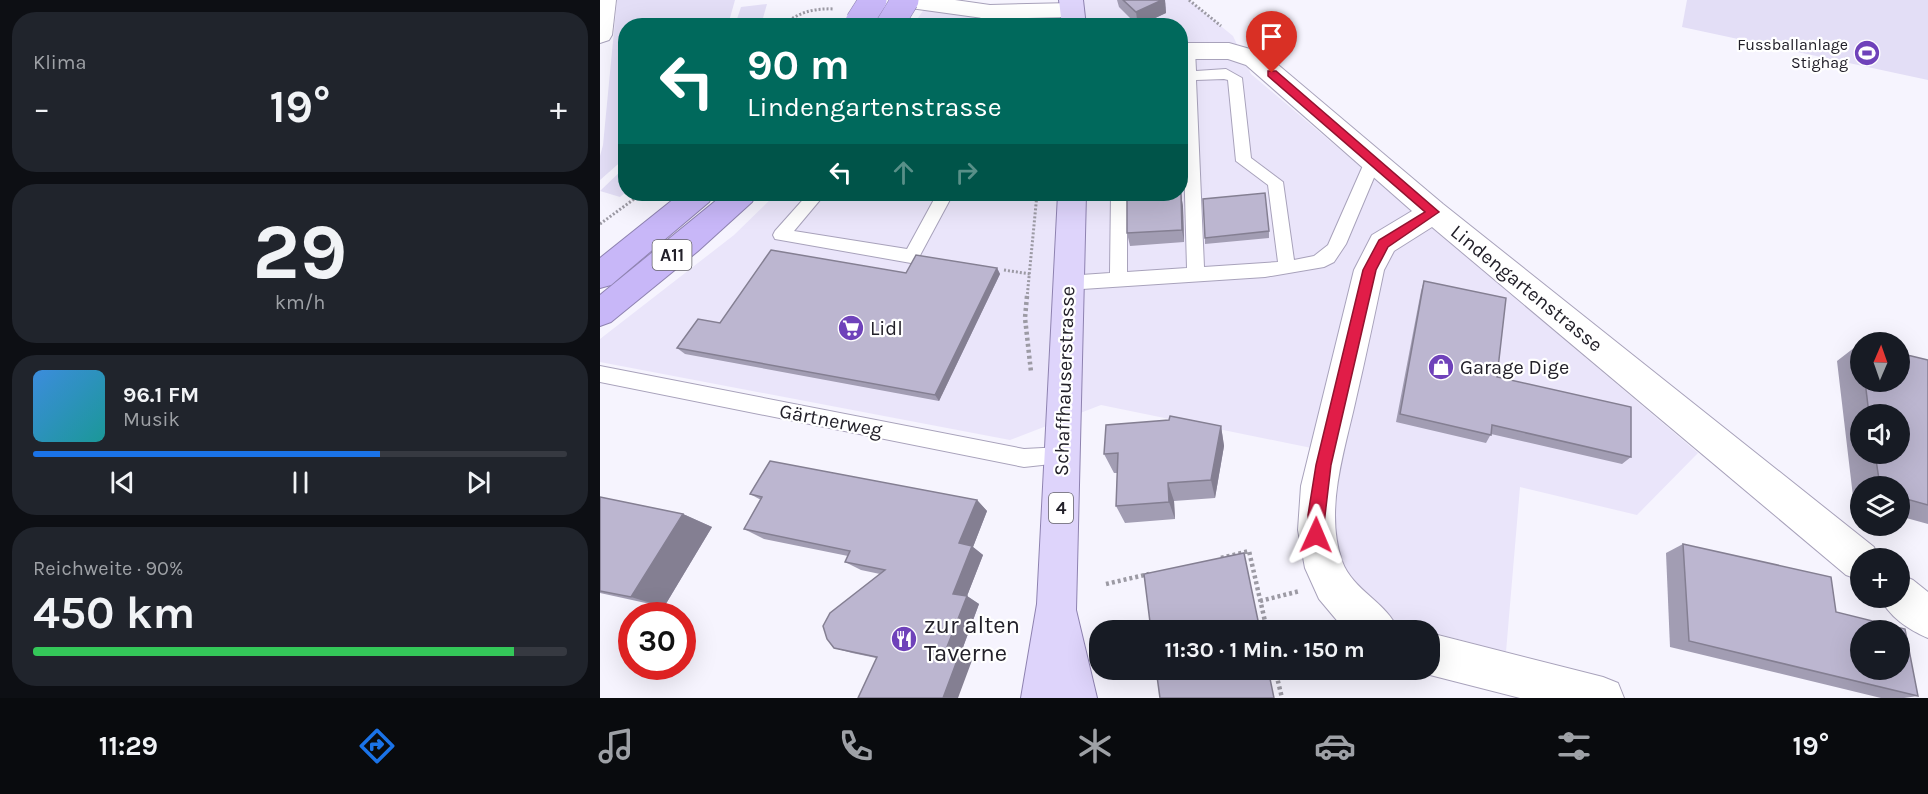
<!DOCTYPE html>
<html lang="de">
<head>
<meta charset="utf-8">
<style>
  body { margin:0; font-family:Karla,sans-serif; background:#20242c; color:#f1f3f6; height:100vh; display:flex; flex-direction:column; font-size:22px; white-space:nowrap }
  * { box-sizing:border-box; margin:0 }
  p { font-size:20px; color:#9ea1a6 }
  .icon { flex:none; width:33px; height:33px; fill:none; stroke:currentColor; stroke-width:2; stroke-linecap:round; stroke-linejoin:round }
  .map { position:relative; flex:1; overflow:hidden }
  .sheet { display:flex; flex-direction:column; gap:12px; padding:12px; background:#0d0f14; width:600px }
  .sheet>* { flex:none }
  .hud { position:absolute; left:18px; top:18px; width:570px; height:183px; border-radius:24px; box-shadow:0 6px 24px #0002; background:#00695c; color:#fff; overflow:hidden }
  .needle { width:39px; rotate:2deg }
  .tools { position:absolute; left:1250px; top:332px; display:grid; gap:12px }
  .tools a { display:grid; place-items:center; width:60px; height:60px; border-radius:50%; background:#171b24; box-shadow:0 6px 24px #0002; font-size:30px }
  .speed { position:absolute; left:18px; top:602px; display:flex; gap:12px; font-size:30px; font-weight:700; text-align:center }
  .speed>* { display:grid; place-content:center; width:78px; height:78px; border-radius:50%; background:#171b24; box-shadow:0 6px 24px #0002; line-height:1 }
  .speed .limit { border:9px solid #d22; background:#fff; color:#111 }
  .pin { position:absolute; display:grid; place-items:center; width:51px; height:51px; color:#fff; margin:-62px -26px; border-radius:50% 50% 50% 0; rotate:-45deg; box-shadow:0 0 6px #0007 }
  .pin .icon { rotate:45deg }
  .me { position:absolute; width:66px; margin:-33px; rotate:1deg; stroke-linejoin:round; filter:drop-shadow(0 0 4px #0008) }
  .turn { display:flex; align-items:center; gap:21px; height:126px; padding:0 30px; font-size:27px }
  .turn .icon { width:78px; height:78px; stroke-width:2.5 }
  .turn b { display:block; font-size:42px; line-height:51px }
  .lanes { display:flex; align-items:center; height:57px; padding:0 30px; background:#0003; justify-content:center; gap:30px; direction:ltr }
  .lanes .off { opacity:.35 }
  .big { font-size:45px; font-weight:700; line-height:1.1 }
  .sheet .widget { flex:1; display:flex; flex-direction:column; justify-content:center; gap:9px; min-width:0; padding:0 21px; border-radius:24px; background:#20242c }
  .sheet .dial { align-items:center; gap:0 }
  .dial b { font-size:78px; line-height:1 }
  .song { display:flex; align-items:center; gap:18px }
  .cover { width:72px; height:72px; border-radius:9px; background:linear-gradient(135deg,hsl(210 70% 55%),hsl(180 70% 35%)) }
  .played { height:6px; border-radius:3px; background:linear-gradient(90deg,#1a73e8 65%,#363941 65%) }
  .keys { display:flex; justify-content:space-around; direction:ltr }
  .heat { display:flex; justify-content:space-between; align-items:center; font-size:33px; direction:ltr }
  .charge { height:9px; border-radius:4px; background:linear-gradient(90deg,#34c759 90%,#363941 0) }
  .trip { position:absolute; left:489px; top:620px; width:351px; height:60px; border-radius:24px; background:#171b24; box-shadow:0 6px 24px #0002; font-weight:700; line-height:60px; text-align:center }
  .tab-bar { display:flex; height:96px; justify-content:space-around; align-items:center; background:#090b0e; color:#9ea1a6 }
  .tab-bar .icon { width:42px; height:42px }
  .tab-bar .current { color:#1a73e8 }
  .tab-bar b { font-size:27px; color:#f1f3f6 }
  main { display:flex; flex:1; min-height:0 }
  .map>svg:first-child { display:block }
  .built { fill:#eae5fa }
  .green { fill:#e3def6 }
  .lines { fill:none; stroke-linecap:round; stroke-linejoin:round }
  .service-casing { stroke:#a8a2bb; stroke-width:2 }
  .minor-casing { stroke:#a8a2bb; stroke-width:2 }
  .primary-casing { stroke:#8e82b0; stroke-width:2 }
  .motorway-casing { stroke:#8e82b0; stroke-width:2 }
  .path-far1 { stroke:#9c9aa4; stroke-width:3; stroke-dasharray:2 2; stroke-linecap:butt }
  .path { stroke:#9c9aa4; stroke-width:4.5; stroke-dasharray:3 3; stroke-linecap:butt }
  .service { fill:#fff; fill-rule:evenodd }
  .minor { fill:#fff; fill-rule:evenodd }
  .primary { fill:#ded4fb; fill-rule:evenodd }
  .motorway { fill:#c8b7f8; fill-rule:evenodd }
  .motorway-bridge-casing { stroke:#8e82b0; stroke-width:28; stroke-linecap:butt }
  .motorway-bridge { stroke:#c8b7f8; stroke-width:27 }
  .wall { fill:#a29db3; fill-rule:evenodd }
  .shaded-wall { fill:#847f92 }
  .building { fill:#bcb6d0; stroke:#847f92; stroke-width:1.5; fill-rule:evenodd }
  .route { fill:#e11d48; stroke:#92132f; stroke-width:1.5 }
  .labels { text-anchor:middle; stroke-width:4.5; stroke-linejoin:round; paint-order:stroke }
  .far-poi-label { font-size:16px; fill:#222029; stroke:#fff; text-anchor:end }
  .shield { fill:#fff; stroke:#646369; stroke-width:1.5 }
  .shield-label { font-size:18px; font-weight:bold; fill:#222029 }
  .street-label { font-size:20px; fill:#222029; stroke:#fff }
  .poi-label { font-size:20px; fill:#222029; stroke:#fff; text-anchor:start }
  .near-poi-label { font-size:24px; fill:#222029; stroke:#fff; text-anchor:start }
</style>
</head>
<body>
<main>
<section class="sheet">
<div class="widget"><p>Klima</p>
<div class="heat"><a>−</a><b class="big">19°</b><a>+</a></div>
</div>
<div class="widget dial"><b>29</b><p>km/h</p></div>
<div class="widget">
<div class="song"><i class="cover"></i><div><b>96.1 FM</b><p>Musik</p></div></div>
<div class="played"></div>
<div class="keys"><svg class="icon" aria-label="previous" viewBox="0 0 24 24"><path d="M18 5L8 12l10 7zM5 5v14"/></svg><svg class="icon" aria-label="pause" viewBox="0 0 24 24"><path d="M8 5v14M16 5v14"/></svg><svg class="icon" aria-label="next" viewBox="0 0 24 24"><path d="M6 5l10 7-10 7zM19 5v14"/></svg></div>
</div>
<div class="widget"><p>Reichweite · 90%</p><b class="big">450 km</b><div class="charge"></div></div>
</section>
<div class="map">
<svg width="1328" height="698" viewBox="0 0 1328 698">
  <rect width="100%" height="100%" fill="#f6f4fe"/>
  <path class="built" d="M471,0H589L633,36L651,74L1098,453L1037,515L920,487L906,652L794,622L773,608L743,572L730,530L741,454L501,405L410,440L0,362V339L134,235L176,194H580V26L313,25L327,5L471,10Z"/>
  <g class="green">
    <path d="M17,0H135L128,25L26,26L25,158L0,180V156L3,145Z"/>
    <path d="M1087,0H1328V80L1082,27Z"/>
    <path d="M167,4L161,25H135L141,7Z"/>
    <path d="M25,167V193L20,197L0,191Z"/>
  </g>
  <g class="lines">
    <g class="service-casing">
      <g id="service">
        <path d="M390,8L396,12L389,26H376L385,9Z"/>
        <path d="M588,46L595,50L596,71L626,69L642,78L651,158L683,182L694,260L714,256L728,245L765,161L773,156L778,157L781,161L746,244L734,262L724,267L665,277L467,290L461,288L458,283L461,278L467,276L510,273L511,194H527V272L587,268L581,50ZM624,79L628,80L636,161L668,185L678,262L604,267L596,80Z"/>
        <path d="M208,194H225L194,231L307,249L337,194H353L317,261L311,263L175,239L173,235L175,231Z"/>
        <path d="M0,366L424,449L462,447L469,450L472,456L469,462L424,467L0,382Z"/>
      </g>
    </g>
    <g class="minor-casing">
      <g id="minor">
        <path d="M0,0H16L12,35L9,40L0,43Z"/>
        <path d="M291,0H355L390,5L472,3L480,5L484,10L480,15L472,17L390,19L303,7L295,5Z"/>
        <path d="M580,43H629L664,53L843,204L1274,547L1278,558H1260V580L1246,575L832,227L794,251L784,270C775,313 766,356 756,399C745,450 724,509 742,561C753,591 787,602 798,630H745L719,599L705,568L698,530L701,486L754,270L772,235L812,211L646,65L628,59H580Z"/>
        <path d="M1299,574L1313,580L1328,592V638C1309,630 1288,616 1280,597H1299Z"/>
        <path d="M830,633L1003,677L1018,683L1024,698H920L830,675L816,669H830Z"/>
      </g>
    </g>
    <g class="primary-casing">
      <g id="primary">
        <path d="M459,0H483L486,26H462Z"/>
        <path d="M458,194H486L476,610L497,698H421L437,604Z"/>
      </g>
    </g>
    <g class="motorway-casing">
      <g id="motorway">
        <path d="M80,194H113L109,202L11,285L0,288V258Z"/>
        <path d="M124,194H156L152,202L98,251L11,322L0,326V295Z"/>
      </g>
    </g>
    <g class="path-far1">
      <path d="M589,0L621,26"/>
      <path d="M183,26C197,12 215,8 234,9"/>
      <path d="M0,224L41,194"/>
      <path d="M404,270L430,274"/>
      <path d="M427,298L437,194"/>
    </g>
    <g class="path">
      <path d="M427,296L425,318L431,372"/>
      <path d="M621,558L649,551L667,630"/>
      <path d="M506,584L549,574"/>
      <path d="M660,601L700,591"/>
      <path d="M675,669L682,698"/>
    </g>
    <use href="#service" class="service"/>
    <use href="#minor" class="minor"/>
    <use href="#primary" class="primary"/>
    <use href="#motorway" class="motorway"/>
    <g class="motorway-bridge-casing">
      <g id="motorway-bridge">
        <path d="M259,22L273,0"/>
        <path d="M289,26L305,0"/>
      </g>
    </g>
    <use href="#motorway-bridge" class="motorway-bridge"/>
  </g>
  <g class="wall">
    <path d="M517,0H565L566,13L538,26L519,7Z"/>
    <path d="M572,194H581L583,207L584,242L530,246L527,233Z"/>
    <path d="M669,231V238L605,244V238Z"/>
    <path d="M397,268L400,274L339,401L85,354L77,348L120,323L306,273Z"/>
    <path d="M824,281L897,377L1031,457L1022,464L891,434L886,443L796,422L821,291Z"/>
    <path d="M1259,344L1260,381H1299L1328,360V524L1299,516V486H1260V506L1254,505L1237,361ZM1260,414H1299V453H1260Z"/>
    <path d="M621,426L624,446L615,498L574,501L575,519L525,523L516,506L517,473H514L504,454Z"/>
    <path d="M150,494L377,500L387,511L373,547L383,555L367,596L379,604L362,650L374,655L276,658L252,653L234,648L280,574L261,570L245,562L248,556L164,539L144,529L161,500Z"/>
    <path d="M0,497L83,514L112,527L64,607L0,593Z"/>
    <path d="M1083,544L1236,612L1318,696L1304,698H1281L1070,647L1066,553Z"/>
  </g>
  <g class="shaded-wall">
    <path d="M562,0H565L566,13L538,26L536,12Z"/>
    <path d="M581,194L583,207L584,242L582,230Z"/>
    <path d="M397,268L400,274L339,401L335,395Z"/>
    <path d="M621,426L624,446L615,498L611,480Z"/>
    <path d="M568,483L574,501L575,519L569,502Z"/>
    <path d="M377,500L387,511L373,547L383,555L367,596L379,604L362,650L374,655L358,698H343L359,543Z"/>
    <path d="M83,514L112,527L64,607L31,597Z"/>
  </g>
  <g class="building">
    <path d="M523,0H562L536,12Z"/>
    <path d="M665,193L669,231L605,238L603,199Z"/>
    <path d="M527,194H581L582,230L527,233Z"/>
    <path d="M171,250L306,273L316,255L397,268L335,395L77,348L98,319L120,323Z"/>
    <path d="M824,281L906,298L897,377L1031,407V457L892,425L891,435L800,414Z"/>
    <path d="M1299,353L1328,360V505L1299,497V486H1280L1275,453H1299V414H1269L1265,381H1299Z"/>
    <path d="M570,416L621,426L611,480L568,483L569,502L516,506L518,453L504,454L506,425L569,420Z"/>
    <path d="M170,461L377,500L359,543L372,546L353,594L367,596L347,647L361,650L343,698H258L277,657L234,648L227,639L223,626L230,613L285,570L245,562L250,551L144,529L162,497L150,494Z"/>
    <path d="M0,497L83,514L31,597L0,591Z"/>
    <path d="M1083,544L1231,577L1236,612L1305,629L1318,696L1089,641ZM1260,630H1299V669H1260Z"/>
    <path d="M644,553L660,630H551L544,574Z"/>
    <path d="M556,669H668L674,698H560Z"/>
  </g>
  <path class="route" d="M668,71H676L839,212L788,247L776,270L731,465L722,541L716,543L710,541L708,515L716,465L763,270L779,240L825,212L668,76Z"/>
  <defs>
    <g id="stadium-disc" transform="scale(1.35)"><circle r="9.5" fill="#6f42ba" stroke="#fff"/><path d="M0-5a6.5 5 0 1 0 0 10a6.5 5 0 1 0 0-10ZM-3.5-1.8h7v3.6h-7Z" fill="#fff"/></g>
    <g id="supermarket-disc" transform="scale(1.35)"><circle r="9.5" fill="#6f42ba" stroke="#fff"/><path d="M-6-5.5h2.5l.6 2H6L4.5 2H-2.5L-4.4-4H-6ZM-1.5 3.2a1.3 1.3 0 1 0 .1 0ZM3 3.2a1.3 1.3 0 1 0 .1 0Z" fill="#fff"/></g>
    <g id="shop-disc" transform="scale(1.35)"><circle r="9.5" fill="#6f42ba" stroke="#fff"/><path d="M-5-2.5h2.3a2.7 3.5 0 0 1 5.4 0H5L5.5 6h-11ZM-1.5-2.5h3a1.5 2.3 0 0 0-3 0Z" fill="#fff"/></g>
    <g id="restaurant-disc" transform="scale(1.35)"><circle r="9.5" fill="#6f42ba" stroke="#fff"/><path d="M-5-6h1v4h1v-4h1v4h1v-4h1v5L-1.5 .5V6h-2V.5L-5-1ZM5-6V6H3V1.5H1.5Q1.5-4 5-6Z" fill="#fff"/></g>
  </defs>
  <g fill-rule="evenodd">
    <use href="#stadium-disc" x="1267" y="53"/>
    <use href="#supermarket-disc" x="251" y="328"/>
    <use href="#shop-disc" x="841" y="367"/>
    <use href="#restaurant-disc" x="304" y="639"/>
  </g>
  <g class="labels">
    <g class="far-poi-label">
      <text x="1248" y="50">Fussballanlage<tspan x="1248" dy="18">Stighag</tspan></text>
    </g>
    <g class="shield">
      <rect x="52.5" y="240" width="39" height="30" rx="4.5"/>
      <rect x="449" y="493" width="24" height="30" rx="4.5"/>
    </g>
    <g class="shield-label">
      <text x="72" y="261">A11</text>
      <text x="461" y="514">4</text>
    </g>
    <g class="street-label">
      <text transform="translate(927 288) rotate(39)" y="7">Lindengartenstrasse</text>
      <text transform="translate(464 381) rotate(-88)" y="7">Schaffhauserstrasse</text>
      <text transform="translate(231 420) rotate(11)" y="7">Gärtnerweg</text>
    </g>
    <g class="poi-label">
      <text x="270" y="335">Lidl</text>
      <text x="860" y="374">Garage Dige</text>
    </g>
    <g class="near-poi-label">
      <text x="324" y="633">zur alten<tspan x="324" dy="28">Taverne</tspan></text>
    </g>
  </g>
</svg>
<div class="tools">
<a><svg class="needle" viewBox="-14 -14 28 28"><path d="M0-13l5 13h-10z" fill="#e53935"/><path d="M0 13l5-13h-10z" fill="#9ea1a6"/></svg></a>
<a><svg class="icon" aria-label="sound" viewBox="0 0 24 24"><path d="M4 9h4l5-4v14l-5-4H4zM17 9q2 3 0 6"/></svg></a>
<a><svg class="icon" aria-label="layers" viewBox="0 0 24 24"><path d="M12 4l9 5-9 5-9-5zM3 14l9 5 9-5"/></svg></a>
<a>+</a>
<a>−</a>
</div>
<div class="speed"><div class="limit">30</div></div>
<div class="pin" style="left:672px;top:73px;background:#d93025"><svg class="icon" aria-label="arrive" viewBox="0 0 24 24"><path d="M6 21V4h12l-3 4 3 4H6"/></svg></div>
<svg class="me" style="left:716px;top:535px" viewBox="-20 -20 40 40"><path d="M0-17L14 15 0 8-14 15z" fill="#e11d48" stroke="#fff" stroke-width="4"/></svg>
<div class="trip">11:30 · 1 Min. · 150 m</div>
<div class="hud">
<div class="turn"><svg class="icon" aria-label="left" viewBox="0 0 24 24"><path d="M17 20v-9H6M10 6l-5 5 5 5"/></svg><div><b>90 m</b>Lindengartenstrasse</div></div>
<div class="lanes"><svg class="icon" aria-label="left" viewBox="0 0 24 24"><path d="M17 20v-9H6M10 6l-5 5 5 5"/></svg><svg class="icon off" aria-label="ahead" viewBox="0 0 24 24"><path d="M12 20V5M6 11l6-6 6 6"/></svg><svg class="icon off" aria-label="right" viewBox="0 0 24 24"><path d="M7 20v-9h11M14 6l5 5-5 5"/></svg></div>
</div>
</div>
</main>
<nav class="tab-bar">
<b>11:29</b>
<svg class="icon current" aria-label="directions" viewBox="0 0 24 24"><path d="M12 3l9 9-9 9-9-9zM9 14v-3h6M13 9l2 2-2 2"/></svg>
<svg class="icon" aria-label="music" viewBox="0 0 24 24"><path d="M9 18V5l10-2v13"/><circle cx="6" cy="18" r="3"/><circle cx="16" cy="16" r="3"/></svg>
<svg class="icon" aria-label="phone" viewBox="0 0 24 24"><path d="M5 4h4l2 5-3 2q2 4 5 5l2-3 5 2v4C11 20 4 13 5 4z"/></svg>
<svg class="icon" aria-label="climate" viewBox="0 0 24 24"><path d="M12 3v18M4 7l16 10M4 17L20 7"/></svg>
<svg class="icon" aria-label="car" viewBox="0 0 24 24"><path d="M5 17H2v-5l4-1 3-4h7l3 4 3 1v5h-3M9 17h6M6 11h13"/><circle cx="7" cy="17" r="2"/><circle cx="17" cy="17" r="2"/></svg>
<svg class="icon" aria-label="filters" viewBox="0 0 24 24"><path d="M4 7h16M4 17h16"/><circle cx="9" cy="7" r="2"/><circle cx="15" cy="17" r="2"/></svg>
<b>19°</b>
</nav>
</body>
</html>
